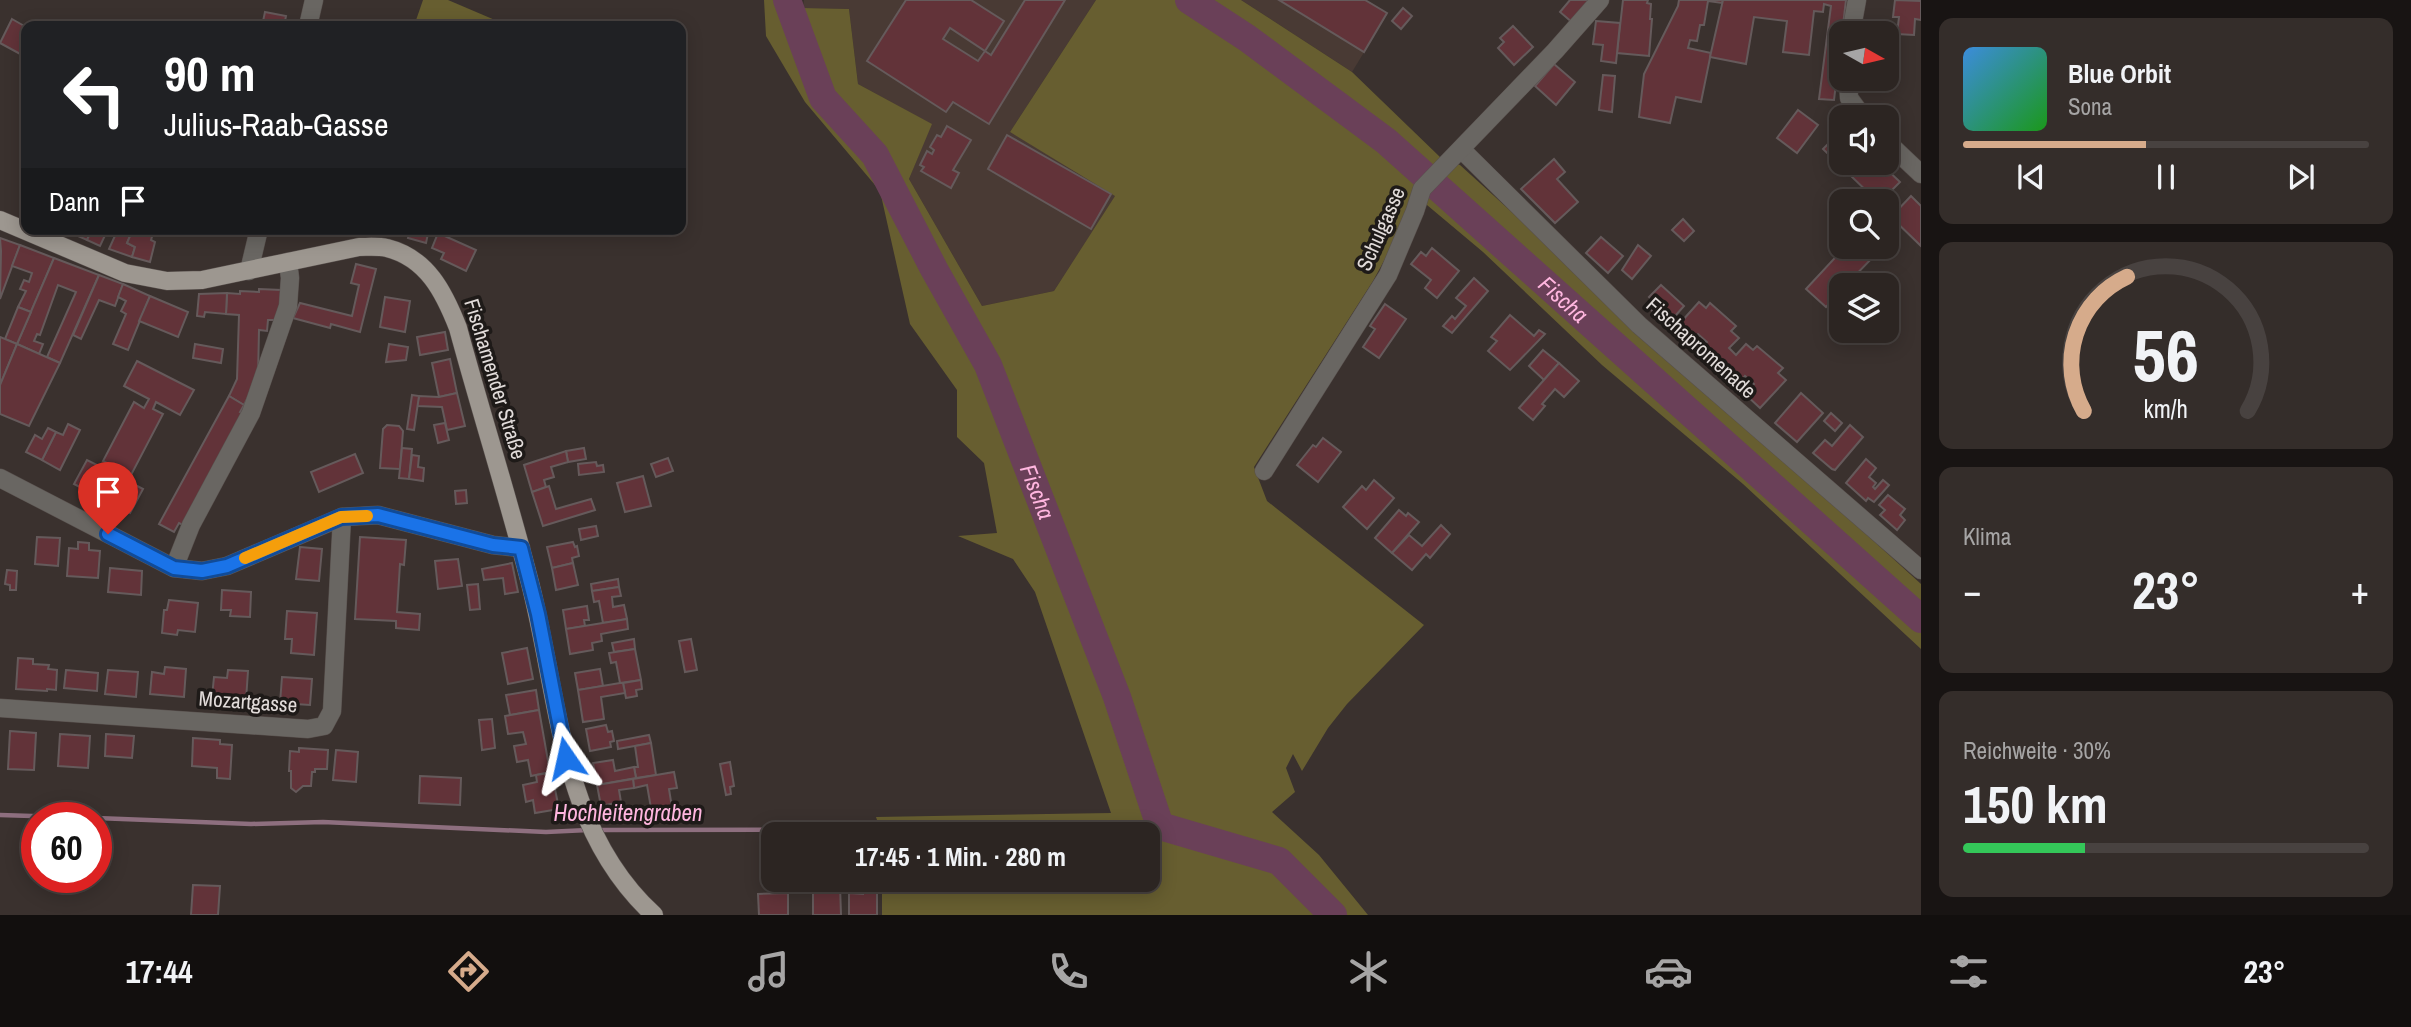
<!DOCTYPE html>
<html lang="de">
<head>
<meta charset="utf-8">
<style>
  body { margin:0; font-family:"Archivo Narrow",sans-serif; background:#342d2a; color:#f1f3f6; height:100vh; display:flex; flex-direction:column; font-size:26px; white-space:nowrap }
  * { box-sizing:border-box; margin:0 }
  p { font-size:23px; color:#a6a5a5 }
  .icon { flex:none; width:38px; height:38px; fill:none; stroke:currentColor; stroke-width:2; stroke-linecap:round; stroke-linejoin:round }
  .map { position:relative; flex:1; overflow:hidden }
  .details { display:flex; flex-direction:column; gap:18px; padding:18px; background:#181413; width:490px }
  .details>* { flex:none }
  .guide { position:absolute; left:21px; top:21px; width:665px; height:214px; border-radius:14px; box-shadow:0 4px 18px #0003,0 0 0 2px #484240; background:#202124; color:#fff; overflow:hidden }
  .needle { width:46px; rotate:98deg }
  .controls { position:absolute; left:1829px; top:21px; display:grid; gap:14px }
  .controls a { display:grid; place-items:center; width:70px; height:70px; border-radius:14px; background:#2c2522; box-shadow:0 4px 18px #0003,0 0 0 2px #484240; font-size:35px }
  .speed { position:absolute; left:21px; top:802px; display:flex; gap:14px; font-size:35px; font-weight:700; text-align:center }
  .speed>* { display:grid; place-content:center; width:91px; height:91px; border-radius:50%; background:#2c2522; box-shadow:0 4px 18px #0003,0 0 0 2px #484240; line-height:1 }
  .speed .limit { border:10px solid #d22; background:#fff; color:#111 }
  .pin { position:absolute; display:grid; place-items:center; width:60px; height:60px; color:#fff; margin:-72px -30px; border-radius:50% 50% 50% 0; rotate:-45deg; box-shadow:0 0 7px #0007 }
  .pin .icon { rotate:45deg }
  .me { position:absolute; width:77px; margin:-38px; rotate:349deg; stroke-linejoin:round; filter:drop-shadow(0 0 5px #0008) }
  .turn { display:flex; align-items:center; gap:24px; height:147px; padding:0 28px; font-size:32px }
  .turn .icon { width:91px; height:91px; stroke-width:2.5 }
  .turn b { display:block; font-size:49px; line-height:60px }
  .then { display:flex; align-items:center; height:66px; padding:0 28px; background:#0003; gap:14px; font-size:26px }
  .big { font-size:52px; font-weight:700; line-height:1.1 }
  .details .widget { flex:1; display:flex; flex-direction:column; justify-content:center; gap:10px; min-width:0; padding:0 24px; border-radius:14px; background:#342d2a }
  .details .dial { align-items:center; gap:0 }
  .dial svg { height:182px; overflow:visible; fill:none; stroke:#484240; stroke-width:7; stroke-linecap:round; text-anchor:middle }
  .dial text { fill:#f1f3f6; stroke:none }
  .song { display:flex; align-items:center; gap:21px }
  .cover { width:84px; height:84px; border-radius:10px; background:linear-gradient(135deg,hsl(210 70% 55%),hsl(120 70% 35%)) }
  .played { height:7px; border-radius:4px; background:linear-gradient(90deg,#d6ab8b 45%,#484240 45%) }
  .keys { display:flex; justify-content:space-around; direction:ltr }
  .heat { display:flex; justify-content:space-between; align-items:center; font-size:38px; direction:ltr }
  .charge { height:10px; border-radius:5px; background:linear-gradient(90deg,#34c759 30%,#484240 0) }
  .trip { position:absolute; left:761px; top:822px; width:399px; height:70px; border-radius:14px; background:#2c2522; box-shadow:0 4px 18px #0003,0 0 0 2px #484240; font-weight:700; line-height:70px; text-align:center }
  .dock { display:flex; height:112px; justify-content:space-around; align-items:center; background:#120f0e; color:#a6a5a5 }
  .dock .icon { width:49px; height:49px }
  .dock .on { color:#d6ab8b }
  .dock b { font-size:32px; color:#f1f3f6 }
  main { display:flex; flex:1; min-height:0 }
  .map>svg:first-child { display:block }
  .built { fill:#493a34 }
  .green { fill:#675e30 }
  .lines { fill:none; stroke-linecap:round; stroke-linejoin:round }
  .stream { stroke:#8e6f7f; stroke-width:4.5 }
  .river { stroke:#6a4058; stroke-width:28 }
  .building { fill:#623339; stroke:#655a5b; stroke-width:2 }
  .minor-casing { stroke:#58504d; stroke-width:19 }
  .primary-casing { stroke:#58504d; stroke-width:19 }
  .minor { stroke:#696662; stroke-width:18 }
  .primary { stroke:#9d9790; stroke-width:18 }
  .route-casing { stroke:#114b97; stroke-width:18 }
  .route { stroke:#1a73e8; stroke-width:12 }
  .slow { stroke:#f59e0b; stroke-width:12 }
  .labels { text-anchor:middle; stroke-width:7; stroke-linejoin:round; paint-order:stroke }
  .street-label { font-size:21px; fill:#e2dcda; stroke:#1e1a18 }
  .water-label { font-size:23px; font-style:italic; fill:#ffb6df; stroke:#1e1a18 }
</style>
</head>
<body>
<main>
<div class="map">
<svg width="1921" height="915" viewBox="0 0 1921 915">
  <rect width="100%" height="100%" fill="#3a312e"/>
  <g class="built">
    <path d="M804,0H1096L1010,132L1116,195L1054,291L982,306L909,179L931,124L858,84L849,9L803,8Z"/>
    <path d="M1241,0H1366L1388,13L1352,72Z"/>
  </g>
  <g class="green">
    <path d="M423,0H448L509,26H414Z"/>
    <path d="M764,0H784V14L803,8L849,9L858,84L932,124L909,179L982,306L1054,291L1115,196L1010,132L1096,0H1241L1352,72L1440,157L1460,165L1921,584V649L1743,484L1602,365L1483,252L1421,200L1416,202L1373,281L1254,467L1267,501L1424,625L1347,704L1328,728L1302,771L1293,754L1286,768L1295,792L1272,812L1319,855L1368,915H882V880H1148V835H882L876,817L1111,813L1035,592L1013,559L958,536L997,533L984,463L957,437V390L910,324L880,191L805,102L766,36Z"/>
  </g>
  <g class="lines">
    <g class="stream">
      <path d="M0,815L64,817"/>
      <path d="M96,818L251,824L323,822L546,832L588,830"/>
      <path d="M597,830L1083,829L1160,826"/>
    </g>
    <g class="river">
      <path id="s1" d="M787,0L823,98L875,155L934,269L988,365L1117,697L1160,826L1279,861L1333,915"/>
      <path id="s2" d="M1189,0L1247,38L1386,141L1921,619"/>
    </g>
  </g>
  <g class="building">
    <path d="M906,0H971L1004,21L985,51L950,28L943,39L978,61L985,51L991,55L1025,0H1065L989,124L953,102L946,112L867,61Z"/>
    <path d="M1279,0H1365L1387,13L1364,52Z"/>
    <path d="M1570,0H1593L1573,23L1560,12Z"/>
    <path d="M1623,0H1648L1647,3L1651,4L1650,19H1652L1649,56L1617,53Z"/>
    <path d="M1679,0H1723L1722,3L1708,1L1704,25H1700L1697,41L1690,40L1688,48L1711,53L1701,102L1676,97L1670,123L1639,117L1644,74L1678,6Z"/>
    <path d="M1723,0H1846L1834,100L1819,99L1831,6L1824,4L1823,12L1814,11L1809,55L1783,52L1787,21L1754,17L1746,64L1710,57Z"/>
    <path d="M1895,0L1921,1V20L1915,19L1914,35L1897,34L1899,17H1893Z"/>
    <path d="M1403,8L1412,16L1401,29L1392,21Z"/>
    <path d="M265,12L286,16L284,26H262Z"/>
    <path d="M12,19L26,27V62L22,60L24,56L0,43Z"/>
    <path d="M1596,21L1620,23L1616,63L1601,61L1603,45L1593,44Z"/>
    <path d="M1513,26L1533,47L1514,65L1498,48L1504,42L1500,38Z"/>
    <path d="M1554,64L1575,82L1556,105L1535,86Z"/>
    <path d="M1603,75L1615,76L1612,112L1599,110Z"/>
    <path d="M1798,110L1818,125L1797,153L1777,138Z"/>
    <path d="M947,126L971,140L953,170L959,173L951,188L921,171L924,167L920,165L927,151L932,154L934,150L930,147L937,135L941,137Z"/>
    <path d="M1841,131V163H1880L1900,182L1881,201H1877L1823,149Z"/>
    <path d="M1007,135L1111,194L1091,229L988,169Z"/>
    <path d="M1554,159L1565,172L1557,179L1578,202L1555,223L1521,189Z"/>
    <path d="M1911,196L1921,206V246L1891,217Z"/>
    <path d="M1683,219L1694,231L1684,241L1672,230Z"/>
    <path d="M62,229H92L87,240Z"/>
    <path d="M92,229H108L100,246L87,240Z"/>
    <path d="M118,229H133L127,243L135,247L132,257L109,249Z"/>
    <path d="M133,229L154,230L151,240L155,242L150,262L132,257L135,247L127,243Z"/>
    <path d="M410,229H429L426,243L408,238Z"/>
    <path d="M438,233L476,250L466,271L441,259L444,253L432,248Z"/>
    <path d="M1601,237L1623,256L1608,273L1586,253Z"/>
    <path d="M0,238L20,245L0,299L1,251Z"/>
    <path d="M20,245L54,258L31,312L18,307L26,291L20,289L24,280L29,282L32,273L12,266Z"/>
    <path d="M1638,245L1651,256L1632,279L1622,270Z"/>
    <path d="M1845,247H1868L1876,254L1846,285H1841V291L1826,307L1806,289Z"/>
    <path d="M1432,248L1459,271L1437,298L1425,288L1431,280L1411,264L1421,252L1426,256Z"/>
    <path d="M54,258L99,275L60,363L47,357L76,292L58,285L40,335L37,334L34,341L43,344L39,354L17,344Z"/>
    <path d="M356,264L376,269L360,332L331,324L330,328L293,318L300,303L352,316L359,285L351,283Z"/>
    <path d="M99,275L123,284L115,306L99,300L81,339L73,335Z"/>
    <path d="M1474,278L1488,291L1452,333L1443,326L1452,316L1455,319L1466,306L1456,298Z"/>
    <path d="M123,284L150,296L128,350L113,344L126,314L121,311L126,301L118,297Z"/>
    <path d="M1661,285L1684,306L1667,325L1647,306L1652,300L1649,297Z"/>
    <path d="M259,289L281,290L280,320H268L267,331L259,330L258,378L244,405L229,396L237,379L239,315L226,314L227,293L240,294V291L259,292Z"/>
    <path d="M227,293L226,314L205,312L204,317L197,316L199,294Z"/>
    <path d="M150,296L188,312L178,337L139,321Z"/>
    <path d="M385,297L410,301L405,332L380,327Z"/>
    <path d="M1699,302L1706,308L1710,303L1736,326L1731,331L1739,338L1729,348L1736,355L1746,344L1753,350L1757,346L1783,368L1778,373L1786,380L1760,408L1745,394L1754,384L1745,376L1736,387L1720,373L1728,365L1720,358L1713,366L1698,352L1707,342L1698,334L1688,344L1673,331Z"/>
    <path d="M1385,304L1406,319L1379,358L1363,347L1375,329L1370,326Z"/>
    <path d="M18,307L31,312L17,344L5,339Z"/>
    <path d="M1510,315L1534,336L1539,330L1545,334L1510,370L1488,351L1497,341L1491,337Z"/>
    <path d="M445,332L448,350L420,355L417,337Z"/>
    <path d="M0,337L17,344L0,385Z"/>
    <path d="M17,344L60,363L29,426L0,414V385Z"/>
    <path d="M195,344L223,349L221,363L193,358Z"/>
    <path d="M389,344L408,347L406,360L386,362Z"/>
    <path d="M1543,350L1559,363L1544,380L1529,366Z"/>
    <path d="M450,359L457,393L439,397L432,363Z"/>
    <path d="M137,361L194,390L180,415L156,402L153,409L163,414L131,475L120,470L118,476L143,489L130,513L74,484L87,460L111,472L114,467L103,461L134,402L144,408L149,399L124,386Z"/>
    <path d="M1559,363L1579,381L1564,397L1555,389L1542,404L1545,406L1533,420L1519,408Z"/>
    <path d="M457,393L465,426L447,430L442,407L417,406L419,396L439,397Z"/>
    <path d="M1801,393L1823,413L1797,442L1775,423Z"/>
    <path d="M412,395L419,396L414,430L407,429Z"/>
    <path d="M229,396L244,405L240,412L244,414L183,525L179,523L174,532L159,524Z"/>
    <path d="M1831,413L1842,423L1835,431L1824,421Z"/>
    <path d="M445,423L449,440L438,443L434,425Z"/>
    <path d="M68,424L80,430L60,470L42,460L56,432L63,435Z"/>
    <path d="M387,425L399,426L403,431L400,469L380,468L383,429Z"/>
    <path d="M1850,425L1863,437L1835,470L1832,469L1813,453L1825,440L1832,446Z"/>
    <path d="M48,428L56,432L42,460L26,452L35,435L42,439Z"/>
    <path d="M1323,438L1341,452L1318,482L1297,465L1313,445L1316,447Z"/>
    <path d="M402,448L412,449L409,479L399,478Z"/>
    <path d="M584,448L586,459L568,462L566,451Z"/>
    <path d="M566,451L568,462L551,467L554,477L544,480L546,487L532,492L524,465Z"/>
    <path d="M355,454L363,473L319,492L311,472Z"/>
    <path d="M412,455L419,456L418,467L424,468L423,481L409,479Z"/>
    <path d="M668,458L673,471L656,477L651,464Z"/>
    <path d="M1866,459L1876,468L1869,477L1876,483L1873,487L1875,489L1883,480L1889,485L1874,502L1868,498L1866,501L1846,483Z"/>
    <path d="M596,462L597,466L603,465L604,472L579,475L578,464Z"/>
    <path d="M643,476L651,506L625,512L617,483Z"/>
    <path d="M1374,480L1394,498L1367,529L1343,507L1362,486L1366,490Z"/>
    <path d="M549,486L556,509L591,499L595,510L543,526L532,492Z"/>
    <path d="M466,490L467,503L456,504L455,491Z"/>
    <path d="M1888,495L1905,509L1900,515L1905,520L1897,530L1880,515L1885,510L1879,505Z"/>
    <path d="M1399,510L1406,516L1408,513L1419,522L1392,553L1375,538Z"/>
    <path d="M1441,525L1450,534L1430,558L1426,554L1412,570L1392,553L1409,535L1422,546Z"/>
    <path d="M596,526L598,536L581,540L579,529Z"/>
    <path d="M37,537L60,538L58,566L35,564Z"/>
    <path d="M360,537L406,540L404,565L400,564L397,612L420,614L419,630L396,628V621L355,619Z"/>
    <path d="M78,542L89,543V550L100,551L98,578L67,576L69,548L78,549Z"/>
    <path d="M573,542L575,547L577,546L579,556L572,558L573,563L552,568L547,547Z"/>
    <path d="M300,547L322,549L319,581L296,579Z"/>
    <path d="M458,559L462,586L438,589L435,561Z"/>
    <path d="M512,563L518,592L505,594L503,578L484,580L482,569Z"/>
    <path d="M573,563L578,585L556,590L552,568Z"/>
    <path d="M110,568L142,571L141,595L108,592Z"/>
    <path d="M7,570L17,571L16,590H10V585L5,584Z"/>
    <path d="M618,579L619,587L592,591L591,584Z"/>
    <path d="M478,584L480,609L470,610L467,585Z"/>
    <path d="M619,587L621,596L612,597L613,607L624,605L627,619L603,623L599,601L594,602L592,591Z"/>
    <path d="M222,590L251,592L250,617L230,616L231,610H221Z"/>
    <path d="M169,600L198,603L195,632L178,630L177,635L162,633L164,610H167Z"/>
    <path d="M587,606L589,620H584L585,626L566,629L563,610Z"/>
    <path d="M287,611L317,613L314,655L291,653L292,639H285Z"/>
    <path d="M627,619L628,629L601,634L602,641L592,643L593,650L570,654L566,629Z"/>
    <path d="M634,639L635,649L614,652L612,643Z"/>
    <path d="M691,639L697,670L685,672L679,641Z"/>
    <path d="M527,648L533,679L508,684L502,653Z"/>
    <path d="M635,649L641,680L620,683L616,662L611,663L609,653Z"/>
    <path d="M18,658L33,659V664L49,665L48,669L57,670L56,690L47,689V691L16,689Z"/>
    <path d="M165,667L186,669L184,697L150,694L152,672L164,674Z"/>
    <path d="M600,669L603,686L578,690L575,673Z"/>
    <path d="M66,670L98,673L97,691L64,688Z"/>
    <path d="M108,670L138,672L136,697L105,694Z"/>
    <path d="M228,670L248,671L246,700L212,697L214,677L227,678Z"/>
    <path d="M282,677L312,679L310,705L280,703Z"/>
    <path d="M641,680L642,689L636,690L637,696L626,698L623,683Z"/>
    <path d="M620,683H623L625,693L601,697L604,719L583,722L578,690Z"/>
    <path d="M536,690L539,710L510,715L506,695Z"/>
    <path d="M539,710L550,772L531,776L528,760L517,762L514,746L526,744L523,732L508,734L505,716Z"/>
    <path d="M492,719L495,748L482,750L479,720Z"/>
    <path d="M606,725L608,732L612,731L614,741L610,742L611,747L590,751L586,729Z"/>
    <path d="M10,731L36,733L34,770L8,769Z"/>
    <path d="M60,734L90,736L88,768L58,766Z"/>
    <path d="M106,734L134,736L132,758L105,756Z"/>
    <path d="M649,735L651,743L618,749L617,741Z"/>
    <path d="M193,738L220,740V744L232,745L230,779L217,778V768L192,766Z"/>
    <path d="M651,743L656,775L636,778L634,767H638L635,746Z"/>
    <path d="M299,748L328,750L327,769H315V772H312L311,786H303L296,792L291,788V771H289L290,751L299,752Z"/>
    <path d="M336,750L358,752L356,782L333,780Z"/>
    <path d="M613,760L615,771L634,767L636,778L597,785L593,763Z"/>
    <path d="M730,762L734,786L730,787L731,794L726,795L720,764Z"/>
    <path d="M674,772L677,788L669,789L673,814H652L647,785L634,788L633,779Z"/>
    <path d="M549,773L550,780L553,779L559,809L535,813L533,800L526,802L523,785L537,782L536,775Z"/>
    <path d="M420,776L461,778L460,805L419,803Z"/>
    <path d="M633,779L634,788L619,790L621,802L601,806L597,785Z"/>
    <path d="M193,885L220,886L218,915H191Z"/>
    <path d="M813,885H840L841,915H813Z"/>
    <path d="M863,886H877V915H849V893L863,894Z"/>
    <path d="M788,893V915H759L758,894Z"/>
  </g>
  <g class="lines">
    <g class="minor-casing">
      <g id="minor">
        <path d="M308,26L314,0"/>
        <path d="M1851,33L1857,0"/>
        <path d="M1848,79L1849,98L1863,117"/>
        <path d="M1886,141L1921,174"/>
        <path d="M1461,149L1639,325L1921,570"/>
        <path d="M249,271L259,229"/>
        <path d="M1264,471L1388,275L1415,211L1422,189L1555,51L1600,0"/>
        <path d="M0,478L174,568L202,571L227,566L342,517L378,515L493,545L521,548"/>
        <path d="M174,568L191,525L251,413L288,306L290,278L288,262"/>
        <path d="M0,708L308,729L324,726L332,711L342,517"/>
      </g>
    </g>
    <g class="primary-casing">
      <path id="primary" d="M0,220L125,273L167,281L202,280L359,247C368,247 378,246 387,248C427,258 444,292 458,328C481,413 508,497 530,583C560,699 559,828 654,915"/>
    </g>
    <use href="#minor" class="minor"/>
    <use href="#primary" class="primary"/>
  </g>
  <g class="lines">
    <g class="route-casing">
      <path id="route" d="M108,534L174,568L202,571L227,566L341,517L378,515L493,545L521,548L538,614L566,758"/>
    </g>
    <use href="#route" class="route"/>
    <path class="slow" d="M245,558L341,517L367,516"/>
  </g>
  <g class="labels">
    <g class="street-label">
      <text transform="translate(1381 229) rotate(-66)" y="7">Schulgasse</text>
      <text transform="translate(1701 348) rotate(42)" y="7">Fischapromenade</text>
      <text transform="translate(495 379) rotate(73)" y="7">Fischamender Straße</text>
      <text transform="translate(248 702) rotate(4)" y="7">Mozartgasse</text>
    </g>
    <g class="water-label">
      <text dy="8" stroke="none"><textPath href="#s2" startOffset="480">Fischa</textPath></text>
      <text dy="8" stroke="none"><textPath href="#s1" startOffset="556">Fischa</textPath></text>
      <text x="628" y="821">Hochleitengraben</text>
    </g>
  </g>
</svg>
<div class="controls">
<a><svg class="needle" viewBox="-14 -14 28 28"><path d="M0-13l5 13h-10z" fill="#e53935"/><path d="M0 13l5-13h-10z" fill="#a6a5a5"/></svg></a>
<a><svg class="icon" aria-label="sound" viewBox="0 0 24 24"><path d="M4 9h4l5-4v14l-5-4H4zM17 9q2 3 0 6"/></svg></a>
<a><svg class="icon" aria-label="search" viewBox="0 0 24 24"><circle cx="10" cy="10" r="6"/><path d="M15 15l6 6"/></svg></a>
<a><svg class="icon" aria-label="layers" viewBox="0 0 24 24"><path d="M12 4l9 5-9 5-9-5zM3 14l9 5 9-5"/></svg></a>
</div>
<div class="speed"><div class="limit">60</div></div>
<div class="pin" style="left:108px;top:534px;background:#d93025"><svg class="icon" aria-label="arrive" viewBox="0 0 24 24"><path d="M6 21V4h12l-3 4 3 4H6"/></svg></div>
<svg class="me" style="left:566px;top:758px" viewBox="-20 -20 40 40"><path d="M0-17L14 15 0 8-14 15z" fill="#1a73e8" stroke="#fff" stroke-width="4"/></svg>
<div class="trip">17:45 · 1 Min. · 280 m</div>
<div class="guide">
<div class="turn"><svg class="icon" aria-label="left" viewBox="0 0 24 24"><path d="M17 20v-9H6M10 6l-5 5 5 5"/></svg><div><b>90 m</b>Julius-Raab-Gasse</div></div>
<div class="then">Dann<svg class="icon" aria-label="arrive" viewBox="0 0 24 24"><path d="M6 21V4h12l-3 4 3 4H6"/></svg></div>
</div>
</div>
<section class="details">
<div class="widget">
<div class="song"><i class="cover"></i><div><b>Blue Orbit</b><p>Sona</p></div></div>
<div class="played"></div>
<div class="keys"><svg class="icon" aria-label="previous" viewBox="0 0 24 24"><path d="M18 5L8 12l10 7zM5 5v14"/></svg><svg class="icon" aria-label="pause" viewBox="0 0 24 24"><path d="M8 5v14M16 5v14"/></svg><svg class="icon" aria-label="next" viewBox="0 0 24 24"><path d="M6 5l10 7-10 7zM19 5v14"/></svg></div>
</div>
<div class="widget dial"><svg viewBox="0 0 100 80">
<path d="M14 69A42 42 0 1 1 86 69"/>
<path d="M14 69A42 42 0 0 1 33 10" stroke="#d6ab8b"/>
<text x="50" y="56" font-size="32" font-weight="700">56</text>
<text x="50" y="72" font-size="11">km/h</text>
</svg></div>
<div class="widget"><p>Klima</p>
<div class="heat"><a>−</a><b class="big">23°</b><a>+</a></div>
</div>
<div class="widget"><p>Reichweite · 30%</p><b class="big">150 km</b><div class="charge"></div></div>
</section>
</main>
<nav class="dock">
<b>17:44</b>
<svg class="icon on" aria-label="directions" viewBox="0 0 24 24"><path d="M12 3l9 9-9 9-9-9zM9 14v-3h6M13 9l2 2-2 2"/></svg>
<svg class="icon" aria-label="music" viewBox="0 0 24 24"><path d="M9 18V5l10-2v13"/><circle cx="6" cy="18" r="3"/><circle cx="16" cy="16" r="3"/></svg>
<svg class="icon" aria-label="phone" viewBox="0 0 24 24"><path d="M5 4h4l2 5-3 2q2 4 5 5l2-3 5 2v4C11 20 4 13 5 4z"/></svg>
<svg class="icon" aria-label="climate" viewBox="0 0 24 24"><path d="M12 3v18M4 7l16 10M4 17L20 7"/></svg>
<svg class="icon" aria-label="car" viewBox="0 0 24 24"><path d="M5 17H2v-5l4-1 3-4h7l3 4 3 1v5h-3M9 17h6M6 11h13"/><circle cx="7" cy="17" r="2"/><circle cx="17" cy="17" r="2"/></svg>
<svg class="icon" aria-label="filters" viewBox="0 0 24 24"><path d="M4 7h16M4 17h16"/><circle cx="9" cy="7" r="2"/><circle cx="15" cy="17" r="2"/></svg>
<b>23°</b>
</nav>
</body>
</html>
